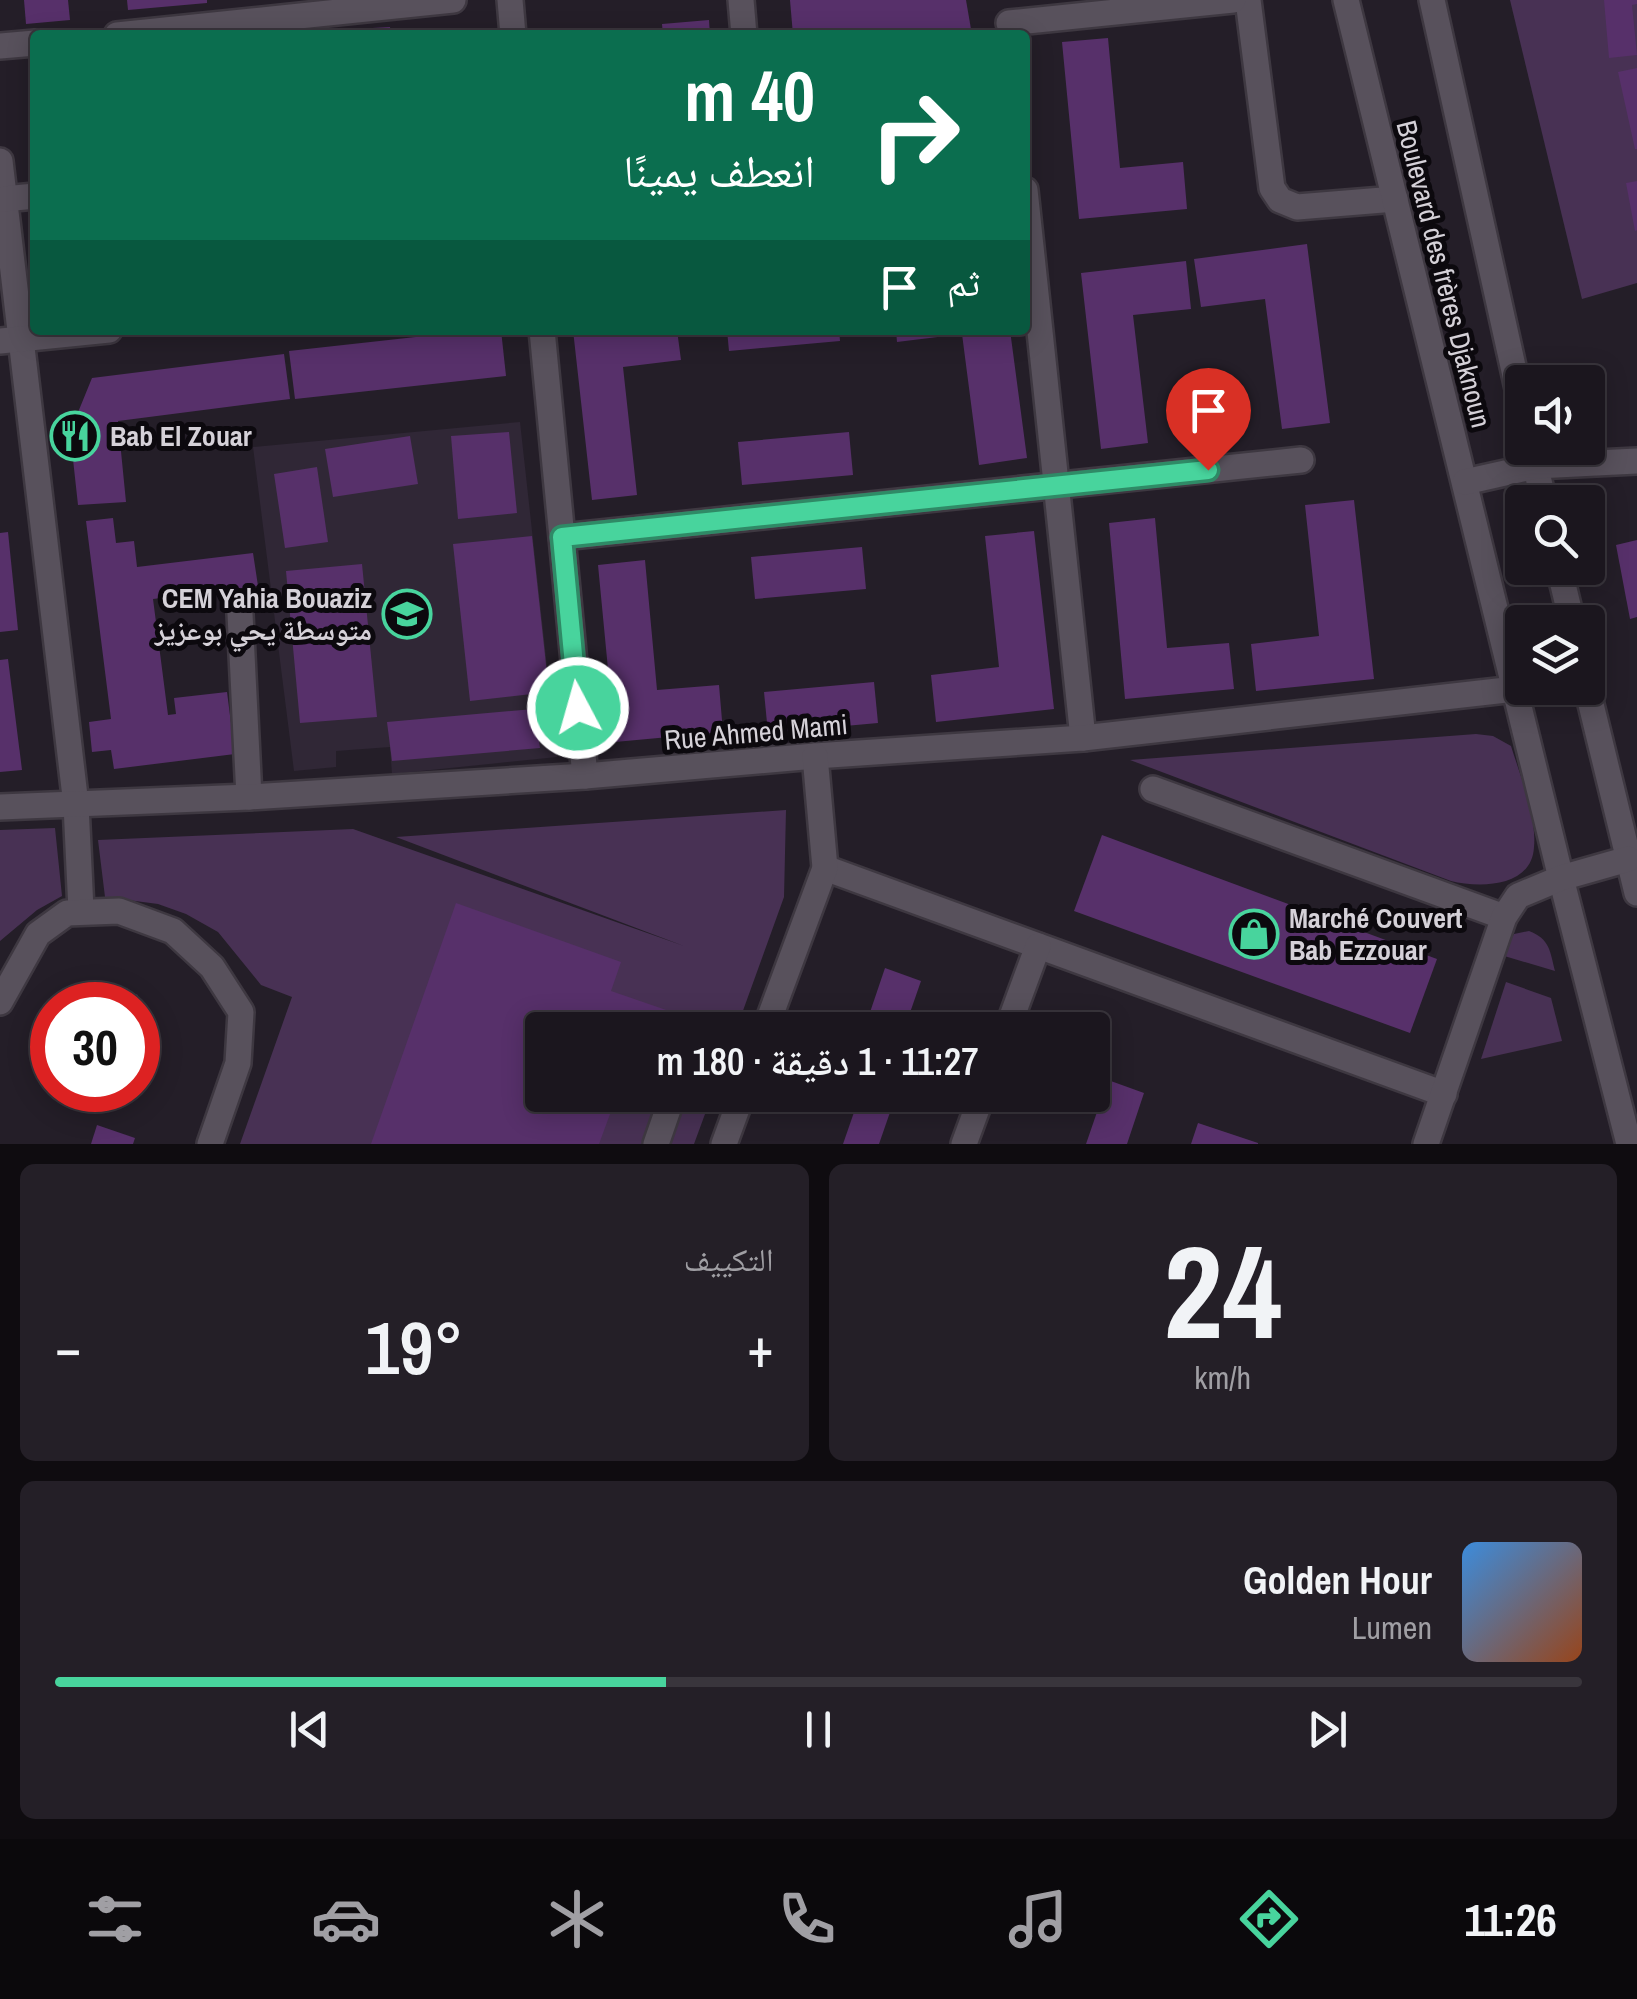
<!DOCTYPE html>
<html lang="ar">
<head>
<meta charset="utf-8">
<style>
  body { margin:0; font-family:"Archivo Narrow","Noto Naskh Arabic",sans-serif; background:#241f27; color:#f1f3f6; direction:rtl; height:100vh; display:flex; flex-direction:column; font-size:38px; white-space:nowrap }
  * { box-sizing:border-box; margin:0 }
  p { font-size:32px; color:#a09fa4 }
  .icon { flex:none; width:55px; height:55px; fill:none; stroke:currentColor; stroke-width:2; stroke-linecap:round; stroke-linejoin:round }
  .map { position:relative; height:1144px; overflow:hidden; direction:ltr }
  .side { display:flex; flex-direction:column; gap:20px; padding:20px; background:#0f0c10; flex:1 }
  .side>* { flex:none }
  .top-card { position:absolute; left:30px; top:30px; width:1000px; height:305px; border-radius:10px; box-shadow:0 5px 25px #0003,0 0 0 2px #39353c; direction:rtl; background:#0b6e4f; color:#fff; overflow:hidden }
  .controls { position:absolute; left:1505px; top:365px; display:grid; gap:20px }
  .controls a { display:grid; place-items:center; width:100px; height:100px; border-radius:10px; background:#1b161e; box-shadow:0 5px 25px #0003,0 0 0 2px #39353c; font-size:50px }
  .speed { position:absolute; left:30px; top:982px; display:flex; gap:20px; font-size:50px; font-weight:700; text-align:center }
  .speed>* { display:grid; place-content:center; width:130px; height:130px; border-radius:50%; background:#1b161e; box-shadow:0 5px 25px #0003,0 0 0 2px #39353c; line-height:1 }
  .speed .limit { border:15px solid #d22; background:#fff; color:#111 }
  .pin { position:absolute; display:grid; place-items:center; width:85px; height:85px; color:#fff; margin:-102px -42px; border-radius:50% 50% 50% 0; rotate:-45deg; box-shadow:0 0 10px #0007 }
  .pin .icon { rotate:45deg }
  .me { position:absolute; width:110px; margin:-55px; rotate:354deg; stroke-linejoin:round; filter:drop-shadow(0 0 8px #0008) }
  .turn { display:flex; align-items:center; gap:35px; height:210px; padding:0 50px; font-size:45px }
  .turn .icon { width:130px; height:130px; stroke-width:2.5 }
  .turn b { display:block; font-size:70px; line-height:85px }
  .then { display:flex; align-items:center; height:95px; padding:0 50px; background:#0003; gap:20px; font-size:38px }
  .big { font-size:75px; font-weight:600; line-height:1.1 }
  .side .tile { flex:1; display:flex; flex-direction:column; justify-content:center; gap:15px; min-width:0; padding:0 35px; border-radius:15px; background:#241f27 }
  .side .dial { align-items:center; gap:0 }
  .dial b { font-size:130px; line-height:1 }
  .song { display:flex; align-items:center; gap:30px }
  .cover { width:120px; height:120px; border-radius:15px; background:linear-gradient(135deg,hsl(210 70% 55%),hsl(20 70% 35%)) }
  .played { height:10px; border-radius:5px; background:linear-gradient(90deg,#48d49d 40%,#39353c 40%) }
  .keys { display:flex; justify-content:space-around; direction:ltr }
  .heat { display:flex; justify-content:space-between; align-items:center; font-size:55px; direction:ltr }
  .side .tiles { flex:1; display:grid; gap:20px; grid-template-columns:1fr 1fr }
  .tile:last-child { grid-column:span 2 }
  .trip { position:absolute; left:525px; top:1012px; width:585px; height:100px; border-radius:10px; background:#1b161e; box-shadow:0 5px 25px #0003,0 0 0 2px #39353c; font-weight:600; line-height:100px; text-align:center; direction:rtl }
  .menu { display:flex; height:160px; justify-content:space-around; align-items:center; background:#0b090c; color:#a09fa4 }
  .menu .icon { width:70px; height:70px }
  .menu .active { color:#48d49d }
  .menu b { font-size:45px; color:#f1f3f6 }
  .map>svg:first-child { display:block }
  .built { fill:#302736 }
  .green { fill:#483154 }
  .building { fill:#57306a }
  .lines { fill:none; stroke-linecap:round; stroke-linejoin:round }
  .minor-casing { stroke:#3e3841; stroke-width:30 }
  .minor { stroke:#58515c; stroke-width:25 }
  .route-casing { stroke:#2f8a66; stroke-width:25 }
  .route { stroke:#48d49d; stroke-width:18 }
  .labels { text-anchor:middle; stroke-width:10; stroke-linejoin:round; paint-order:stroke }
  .street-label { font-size:28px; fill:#d5d1d8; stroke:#0c090e }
  .poi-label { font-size:28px; font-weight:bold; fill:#d5d1d8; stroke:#0c090e; text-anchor:start }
</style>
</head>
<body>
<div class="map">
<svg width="1637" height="1144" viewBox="0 0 1637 1144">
  <rect width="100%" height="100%" fill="#241e28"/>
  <path class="built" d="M520,422L557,757L392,774L390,747L336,751V767L294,771L253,447Z"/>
  <g class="green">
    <path d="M1510,0H1637V283L1582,299Z"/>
    <path d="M1476,734L1493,736L1511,746C1520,775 1537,817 1534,847C1532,888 1479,888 1451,881L1130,760Z"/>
    <path d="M786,810L784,897L736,1030H542V1095H712L694,1144H240L292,997L261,985L218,932L186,914L158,904L105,897L98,840L353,829L684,946L396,837Z"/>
    <path d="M55,828L62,896L37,910L0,941V830Z"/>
    <path d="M1529,931C1550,939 1550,951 1555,971L1501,955L1514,934Z"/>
    <path d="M1506,982L1551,998L1562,1041L1481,1059Z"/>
  </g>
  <g class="building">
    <path d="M24,0H68L70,20L26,24Z"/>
    <path d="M127,0H207V3L128,10Z"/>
    <path d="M790,0H966L972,35H793Z"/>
    <path d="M1604,0H1637V4L1632,5L1637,55L1609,58Z"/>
    <path d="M709,20L710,35H663L662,24Z"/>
    <path d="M390,27L391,35H301V32Z"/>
    <path d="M1108,38L1120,168L1183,162L1187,209L1079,219L1062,42Z"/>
    <path d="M1637,68V149H1635L1618,72Z"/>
    <path d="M1637,181V230L1635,231L1626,183Z"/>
    <path d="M1307,244L1330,423L1282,429L1265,299L1201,307L1194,259Z"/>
    <path d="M1186,261L1191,309L1133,315L1148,443L1101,449L1081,273Z"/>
    <path d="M479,330H501L506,376L295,399L289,351Z"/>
    <path d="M573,330H677L681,360L623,367L637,495L592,500Z"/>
    <path d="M727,330H839L840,341L729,351Z"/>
    <path d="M896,330H1010L1027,458L979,465L962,334L897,342Z"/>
    <path d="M284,354L290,399L118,421L126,502L78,505L70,432L92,378Z"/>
    <path d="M509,432L517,513L458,519L451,436Z"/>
    <path d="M849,432L853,475L742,485L738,442Z"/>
    <path d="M410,436L418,484L333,497L325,449Z"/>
    <path d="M317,467L328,542L285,548L274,474Z"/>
    <path d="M1354,500L1374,679L1256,691L1251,644L1319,636L1305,505Z"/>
    <path d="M113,518L116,543L134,541L137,567L253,553L258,586L153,599L168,715L176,714L174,698L227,692L235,754L114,769L111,750L92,752L89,722L111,719L86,521Z"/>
    <path d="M1155,518L1167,648L1229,643L1234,689L1125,699L1109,523Z"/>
    <path d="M1034,531L1054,709L936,722L931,675L999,667L985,536Z"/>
    <path d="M8,532L18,630L0,632V533Z"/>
    <path d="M532,536L549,692L470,701L453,544Z"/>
    <path d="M1637,540V617L1630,619L1616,545Z"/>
    <path d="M862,547L866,589L755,599L751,557Z"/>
    <path d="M645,560L657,690L719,685L723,732L615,742L598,565Z"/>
    <path d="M362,564L377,717L300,723L286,571Z"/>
    <path d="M8,659L22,770L0,772V660Z"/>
    <path d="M874,682L878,723L768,733L764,692Z"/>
    <path d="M534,709L540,748L392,761L387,722Z"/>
    <path d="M1102,835L1437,959L1410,1033L1074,911Z"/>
    <path d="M456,903L621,962L611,991L669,1011L662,1030H542V1095H617L599,1144H371Z"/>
    <path d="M885,968L921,981L904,1030H864Z"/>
    <path d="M99,981L138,995L135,1005H91Z"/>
    <path d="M1108,1080L1144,1093L1127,1144H1086Z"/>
    <path d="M62,1090H101L96,1105L61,1093Z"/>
    <path d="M860,1095H896L879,1144H843Z"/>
    <path d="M1198,1123L1258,1143V1144H1191Z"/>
    <path d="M97,1125L135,1138L133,1144H91Z"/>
  </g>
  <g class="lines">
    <g class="minor-casing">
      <g id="minor">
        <path d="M510,0L513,35"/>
        <path d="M741,0L744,35"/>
        <path d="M1248,0L1272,188L1280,200L1297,207L1395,199"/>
        <path d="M1346,0L1561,878L1629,1144"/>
        <path d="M1432,0L1522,407"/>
        <path d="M1009,23L1233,0"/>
        <path d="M117,35L453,0"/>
        <path d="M0,46L35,43"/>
        <path d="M0,161L76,805L81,910"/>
        <path d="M1025,190L1083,738"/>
        <path d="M4,199L35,196"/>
        <path d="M542,330L585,776"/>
        <path d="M0,341L109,330"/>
        <path d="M1531,448L1544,502"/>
        <path d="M1465,482L1536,466L1637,461"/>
        <path d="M562,537L1301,460"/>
        <path d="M1559,568L1572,622"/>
        <path d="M240,614L249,797"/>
        <path d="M1587,688L1637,893"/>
        <path d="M1153,789L1504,917"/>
        <path d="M0,807L249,797L585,776L815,756L1083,738L1515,689"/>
        <path d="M825,868L1444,1094"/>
        <path d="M0,1002L38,934L67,913L119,911L173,931L212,967L241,1012L238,1063L210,1144"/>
        <path d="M765,1030L825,868L815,756"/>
        <path d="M1007,1030L1038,946"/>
        <path d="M656,1144L673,1095"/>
        <path d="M724,1144L742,1095"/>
        <path d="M964,1144L982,1095"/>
        <path d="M1426,1144L1504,917L1518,896L1561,878L1628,859"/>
      </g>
    </g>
    <use href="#minor" class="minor"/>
  </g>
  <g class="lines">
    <g class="route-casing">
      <path id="route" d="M578,708L562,537L1208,470"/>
    </g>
    <use href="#route" class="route"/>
  </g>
  <defs>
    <g id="restaurant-ring" transform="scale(2.5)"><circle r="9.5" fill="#0c090e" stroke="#48d49d" stroke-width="1.5"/><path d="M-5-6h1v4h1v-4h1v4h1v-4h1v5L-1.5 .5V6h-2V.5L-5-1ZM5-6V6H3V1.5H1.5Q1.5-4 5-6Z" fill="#48d49d"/></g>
    <g id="school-ring" transform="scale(2.5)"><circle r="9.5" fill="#0c090e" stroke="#48d49d" stroke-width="1.5"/><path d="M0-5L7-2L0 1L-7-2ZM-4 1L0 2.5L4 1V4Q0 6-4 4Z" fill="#48d49d"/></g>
    <g id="shop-ring" transform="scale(2.5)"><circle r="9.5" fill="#0c090e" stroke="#48d49d" stroke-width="1.5"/><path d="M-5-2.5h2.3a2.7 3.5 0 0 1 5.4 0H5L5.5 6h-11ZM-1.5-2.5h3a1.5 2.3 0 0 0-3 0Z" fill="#48d49d"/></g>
  </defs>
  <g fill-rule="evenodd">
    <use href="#restaurant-ring" x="75" y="436"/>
    <use href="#school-ring" x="407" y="614"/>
    <use href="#shop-ring" x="1254" y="934"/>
  </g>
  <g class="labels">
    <g class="street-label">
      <text transform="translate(1444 274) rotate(76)" y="10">Boulevard des frères Djaknoun</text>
      <text transform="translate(756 732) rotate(-5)" y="10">Rue Ahmed Mami</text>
    </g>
    <g class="poi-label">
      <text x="110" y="446">Bab El Zouar</text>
      <text x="372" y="608" text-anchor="end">CEM Yahia Bouaziz<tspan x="372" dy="32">متوسطة يحي بوعزيز</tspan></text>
      <text x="1289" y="928">Marché Couvert<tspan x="1289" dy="32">Bab Ezzouar</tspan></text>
    </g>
  </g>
</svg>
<div class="controls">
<a><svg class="icon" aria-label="sound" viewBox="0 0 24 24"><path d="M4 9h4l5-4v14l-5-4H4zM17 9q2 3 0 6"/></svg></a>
<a><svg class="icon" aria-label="search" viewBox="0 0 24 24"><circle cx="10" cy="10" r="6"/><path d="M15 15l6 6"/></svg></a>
<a><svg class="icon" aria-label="layers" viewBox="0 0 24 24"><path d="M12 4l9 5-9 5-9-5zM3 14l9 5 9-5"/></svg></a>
</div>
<div class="speed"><div class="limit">30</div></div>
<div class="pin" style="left:1208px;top:470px;background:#d93025"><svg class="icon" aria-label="arrive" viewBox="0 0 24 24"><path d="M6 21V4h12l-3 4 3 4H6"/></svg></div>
<svg class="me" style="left:578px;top:708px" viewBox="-20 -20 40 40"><circle r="17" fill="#48d49d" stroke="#fff" stroke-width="3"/><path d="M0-11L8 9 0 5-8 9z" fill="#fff"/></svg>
<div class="trip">11:27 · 1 دقيقة · 180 m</div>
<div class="top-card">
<div class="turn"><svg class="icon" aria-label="right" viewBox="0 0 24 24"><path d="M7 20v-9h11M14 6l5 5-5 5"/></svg><div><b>40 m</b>انعطف يمينًا</div></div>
<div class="then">ثم<svg class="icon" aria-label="arrive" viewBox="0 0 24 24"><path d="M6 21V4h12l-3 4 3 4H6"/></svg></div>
</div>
</div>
<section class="side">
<div class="tiles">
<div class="tile dial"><b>24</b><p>km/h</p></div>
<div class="tile"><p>التكييف</p>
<div class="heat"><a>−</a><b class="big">19°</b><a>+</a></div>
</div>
<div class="tile">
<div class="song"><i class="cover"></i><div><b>Golden Hour</b><p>Lumen</p></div></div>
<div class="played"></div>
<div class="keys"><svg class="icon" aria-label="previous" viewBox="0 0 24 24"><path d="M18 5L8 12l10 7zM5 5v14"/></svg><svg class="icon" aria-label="pause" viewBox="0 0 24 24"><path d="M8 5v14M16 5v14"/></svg><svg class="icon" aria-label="next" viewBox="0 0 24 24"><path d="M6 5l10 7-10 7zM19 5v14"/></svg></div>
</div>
</div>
</section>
<nav class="menu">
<b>11:26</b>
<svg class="icon active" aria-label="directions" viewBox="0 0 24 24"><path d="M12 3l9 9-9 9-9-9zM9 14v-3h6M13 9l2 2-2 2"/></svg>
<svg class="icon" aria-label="music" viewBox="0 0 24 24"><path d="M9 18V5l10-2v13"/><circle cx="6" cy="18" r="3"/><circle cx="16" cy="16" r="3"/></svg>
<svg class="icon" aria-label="phone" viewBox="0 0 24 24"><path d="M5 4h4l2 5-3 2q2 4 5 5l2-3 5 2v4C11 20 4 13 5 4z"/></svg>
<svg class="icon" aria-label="climate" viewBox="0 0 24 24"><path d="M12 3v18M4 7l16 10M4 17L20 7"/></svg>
<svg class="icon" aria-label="car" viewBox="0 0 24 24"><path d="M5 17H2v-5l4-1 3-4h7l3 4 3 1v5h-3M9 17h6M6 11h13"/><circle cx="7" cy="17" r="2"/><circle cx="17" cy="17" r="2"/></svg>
<svg class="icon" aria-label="filters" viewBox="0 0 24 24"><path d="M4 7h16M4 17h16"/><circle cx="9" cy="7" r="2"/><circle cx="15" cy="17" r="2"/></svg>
</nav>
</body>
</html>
